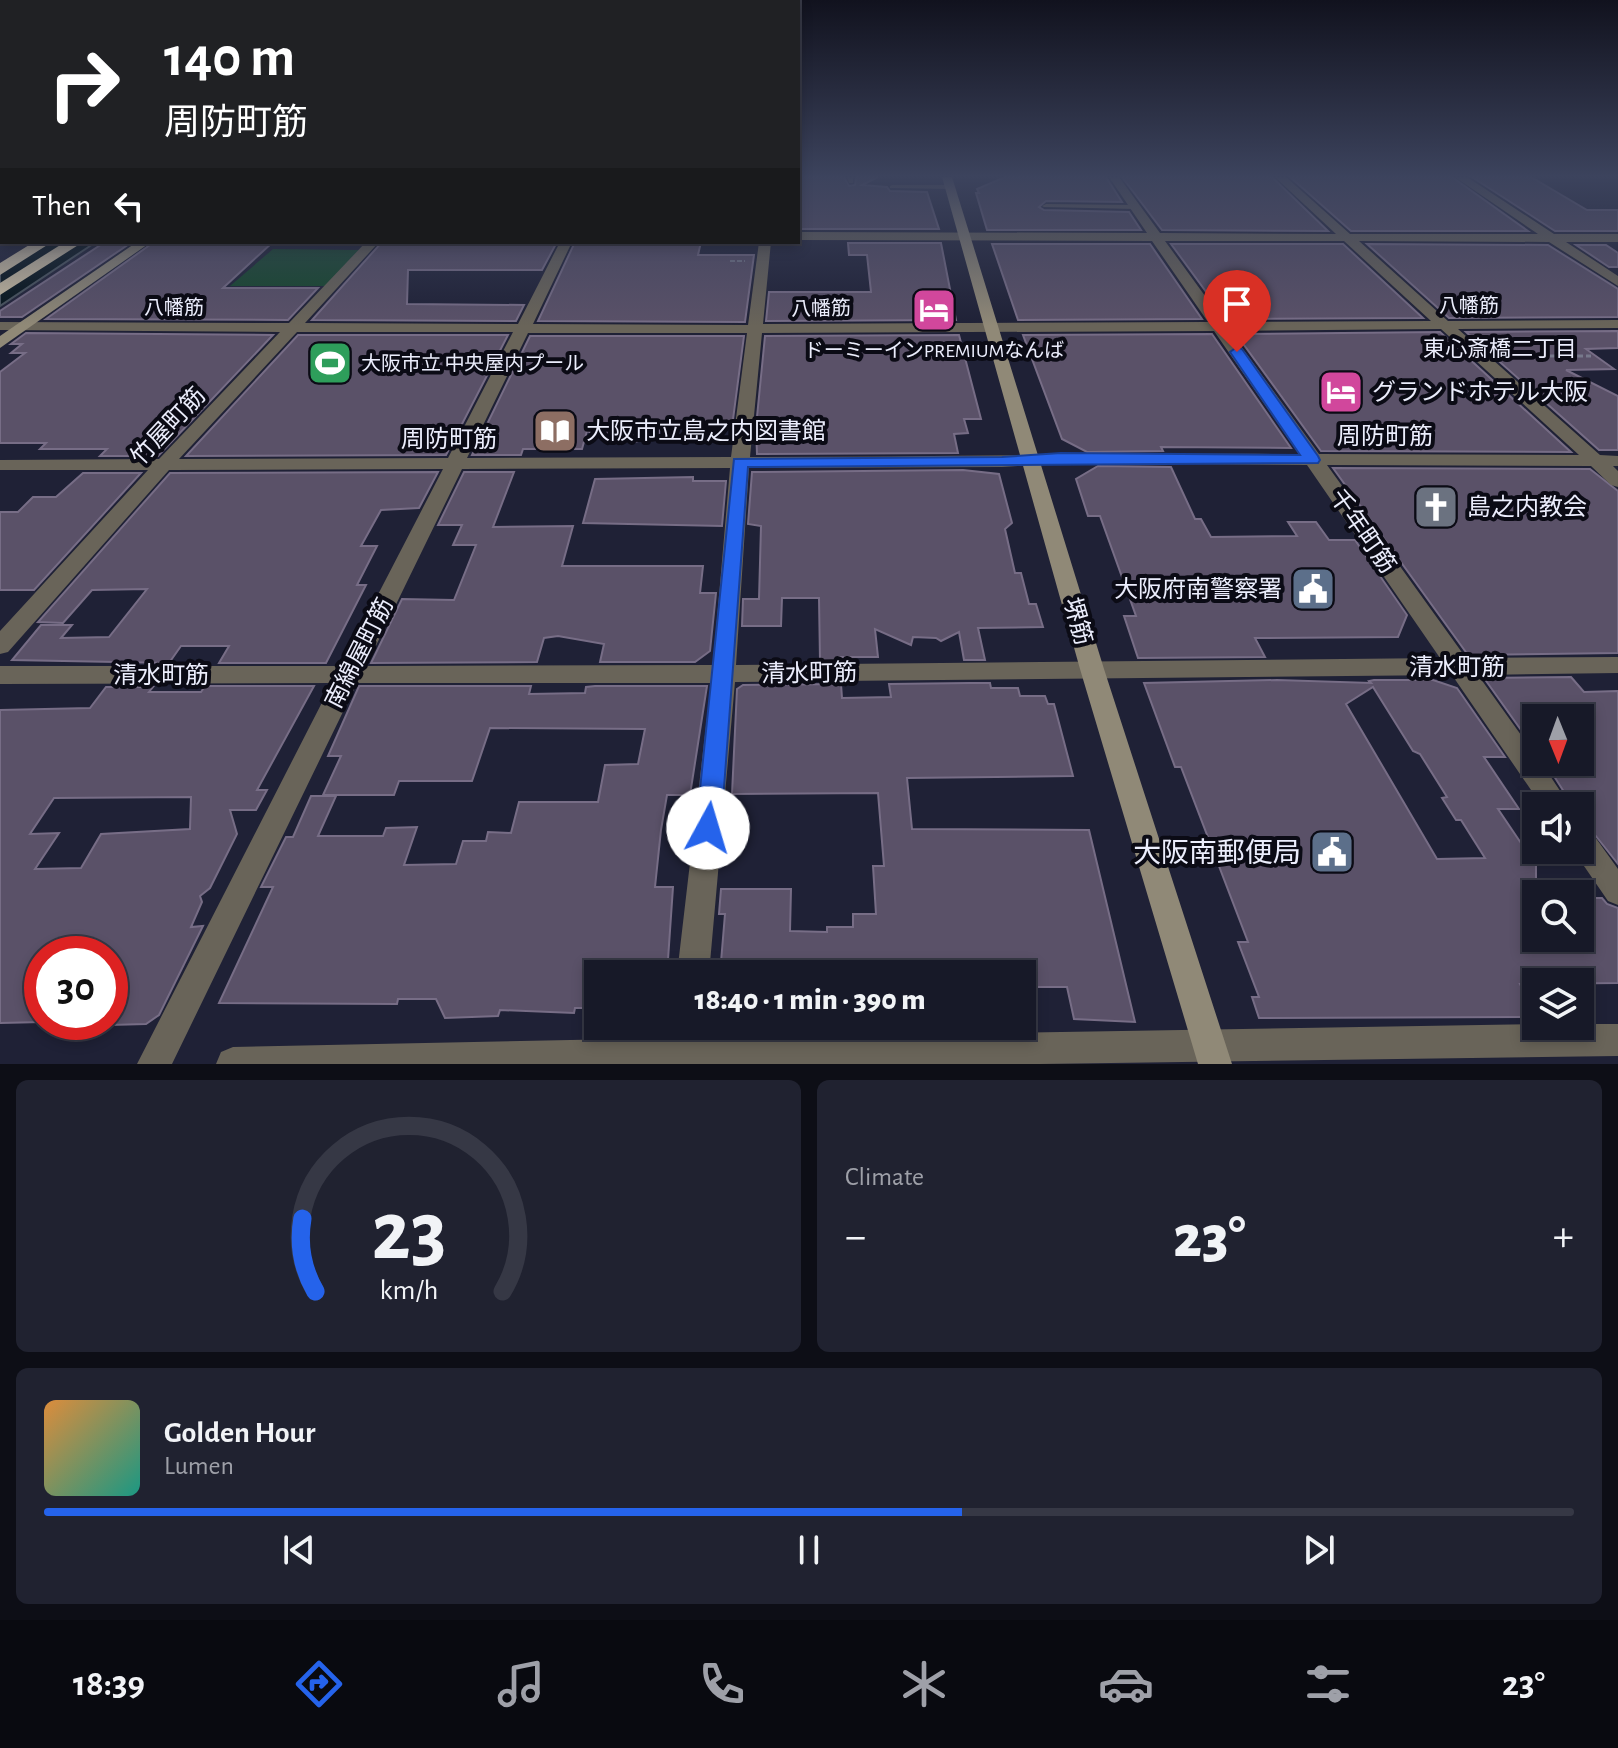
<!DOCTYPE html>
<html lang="en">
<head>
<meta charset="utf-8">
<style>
  body { margin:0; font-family:"Alegreya Sans","Noto Sans JP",sans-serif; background:#202230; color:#f1f3f6; height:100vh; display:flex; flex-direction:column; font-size:30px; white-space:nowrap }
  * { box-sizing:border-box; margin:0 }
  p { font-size:26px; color:#9ea0a8 }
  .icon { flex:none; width:44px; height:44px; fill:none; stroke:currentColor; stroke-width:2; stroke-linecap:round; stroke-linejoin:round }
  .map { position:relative; height:1064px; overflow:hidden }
  .drawer { display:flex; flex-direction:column; gap:16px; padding:16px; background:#0d0e16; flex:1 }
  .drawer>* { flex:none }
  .top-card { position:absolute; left:0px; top:0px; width:800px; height:244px; box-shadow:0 4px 12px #0003,0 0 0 2px #363845; background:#202124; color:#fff; overflow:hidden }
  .needle { width:52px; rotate:179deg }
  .buttons { position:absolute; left:1522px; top:704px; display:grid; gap:16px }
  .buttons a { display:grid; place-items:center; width:72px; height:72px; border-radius:0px; background:#171928; box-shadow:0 4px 12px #0003,0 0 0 2px #363845; font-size:40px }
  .speed { position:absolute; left:24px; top:936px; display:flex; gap:16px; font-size:40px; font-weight:700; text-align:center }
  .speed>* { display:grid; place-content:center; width:104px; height:104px; border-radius:50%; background:#171928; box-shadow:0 4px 12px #0003,0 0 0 2px #363845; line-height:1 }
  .speed .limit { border:12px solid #d22; background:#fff; color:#111 }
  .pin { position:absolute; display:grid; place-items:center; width:68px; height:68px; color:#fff; margin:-82px -34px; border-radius:50% 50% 50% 0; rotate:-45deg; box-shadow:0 0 8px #0007 }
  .pin .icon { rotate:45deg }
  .me { position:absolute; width:88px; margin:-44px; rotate:6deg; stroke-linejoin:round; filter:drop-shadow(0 0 6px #0008) }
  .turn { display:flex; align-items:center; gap:28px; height:168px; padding:0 32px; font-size:36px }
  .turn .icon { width:104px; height:104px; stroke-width:2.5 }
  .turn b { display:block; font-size:56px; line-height:68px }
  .then { display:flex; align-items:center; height:76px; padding:0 32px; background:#0003; gap:16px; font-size:30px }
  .big { font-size:60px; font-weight:800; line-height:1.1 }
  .drawer .tile { flex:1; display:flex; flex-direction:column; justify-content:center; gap:12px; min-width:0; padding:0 28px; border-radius:12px; background:#202230 }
  .drawer .dial { align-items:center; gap:0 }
  .dial svg { height:208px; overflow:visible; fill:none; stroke:#363845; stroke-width:7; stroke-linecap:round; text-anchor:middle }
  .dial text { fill:#f1f3f6; stroke:none }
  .song { display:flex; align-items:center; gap:24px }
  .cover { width:96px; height:96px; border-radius:12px; background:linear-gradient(135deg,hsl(30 70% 55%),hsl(170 70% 35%)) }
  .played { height:8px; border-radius:4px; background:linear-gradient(90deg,#2563eb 60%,#363845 60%) }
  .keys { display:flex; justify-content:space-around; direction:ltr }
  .heat { display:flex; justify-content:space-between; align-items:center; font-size:44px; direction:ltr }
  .drawer .tiles { flex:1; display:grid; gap:16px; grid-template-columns:1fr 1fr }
  .tile:last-child { grid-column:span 2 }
  .trip { position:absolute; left:584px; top:960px; width:452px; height:80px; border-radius:0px; background:#171928; box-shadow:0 4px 12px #0003,0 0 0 2px #363845; font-weight:800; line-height:80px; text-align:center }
  .menu { display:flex; height:128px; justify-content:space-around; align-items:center; background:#090a10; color:#9ea0a8 }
  .menu .icon { width:56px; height:56px }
  .menu .on { color:#2563eb }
  .menu b { font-size:36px; color:#f1f3f6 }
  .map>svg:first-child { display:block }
  .green { fill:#16482c }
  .water { fill:#041319; stroke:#49545d; stroke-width:2 }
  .building { fill:#5a5168; stroke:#776d86; stroke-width:2; fill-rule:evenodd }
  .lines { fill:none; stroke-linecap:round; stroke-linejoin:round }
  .path-far1 { stroke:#77798b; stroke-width:2; stroke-dasharray:5 2; stroke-linecap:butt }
  .path { stroke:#77798b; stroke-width:3; stroke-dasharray:6 3; stroke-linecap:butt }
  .lane { fill:#696459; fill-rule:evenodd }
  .street { fill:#696459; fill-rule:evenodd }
  .secondary { fill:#908977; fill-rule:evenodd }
  .highway { fill:#cbbfa4; fill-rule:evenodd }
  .route { fill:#2563eb; stroke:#184099; stroke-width:2 }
  .labels { text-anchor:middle; stroke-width:8; stroke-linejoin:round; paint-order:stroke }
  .far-street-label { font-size:20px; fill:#ebedfc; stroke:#0b0b15 }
  .far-poi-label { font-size:20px; fill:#ebedfc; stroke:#0b0b15 }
  .far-neighbourhood-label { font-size:22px; fill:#ebedfc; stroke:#0b0b15 }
  .poi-label { font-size:24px; fill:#ebedfc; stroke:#0b0b15; text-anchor:start }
  .street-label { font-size:24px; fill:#ebedfc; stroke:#0b0b15 }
  .near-poi-label { font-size:28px; fill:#ebedfc; stroke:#0b0b15; text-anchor:end }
</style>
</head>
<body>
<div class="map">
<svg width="1618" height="1064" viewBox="0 0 1618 1064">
  <rect width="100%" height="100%" fill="#1f2136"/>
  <path class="green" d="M273,249L359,250L325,286H230Z"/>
  <path class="water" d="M50,242H96L0,306V272Z"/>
  <g class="building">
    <path d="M798,177H844L849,186L855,185L856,177H878L862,185L887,187L890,191L927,192L939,229H798Z"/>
    <path d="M1005,177H1106L1122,202L1046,201L1039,207L1044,210L1129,212L1141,230H987L976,193H979L977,189Z"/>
    <path d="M1122,177H1272L1328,231L1162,230Z"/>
    <path d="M1290,177H1452L1528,231H1351Z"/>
    <path d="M1472,177H1531L1587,210H1618V231H1555Z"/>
    <path d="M105,242H132L22,317H0V311Z"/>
    <path d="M154,242H273L223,288H318L288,320L46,319Z"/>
    <path d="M382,242H557L542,270H408L407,304L524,305L516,321L312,320Z"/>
    <path d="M575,242H701L698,255H754L745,322L538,321Z"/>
    <path d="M848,243H941L956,320L766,321L769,292H871L867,255H849Z"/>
    <path d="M992,244H1150L1202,319L1018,320Z"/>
    <path d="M1171,244H1343L1423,318L1226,319Z"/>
    <path d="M1367,244L1548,245L1618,289V317L1449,318Z"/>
    <path d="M1576,245H1606L1618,253V267H1609Z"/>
    <path d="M1618,331V348L1586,349L1614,369L1566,370L1618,396V450H1599L1466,332Z"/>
    <path d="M1440,332L1571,452L1321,451L1236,334Z"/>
    <path d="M26,333L273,335L158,456H100L107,449H40L46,443H0V372L25,353H11L22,344H11Z"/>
    <path d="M1212,334L1291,448L1161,447L1163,451L1087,452L1062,439L1023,335Z"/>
    <path d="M298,335H508L446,455L186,456Z"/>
    <path d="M959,335L981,419H964L968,433L954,434L958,453L757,454L756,427L765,336Z"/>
    <path d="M530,336H744L732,427L660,428L658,437L634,442L612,441L587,431L582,449H523L521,455H472Z"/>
    <path d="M1098,466L1171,467L1195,519H1201L1211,537L1297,536L1288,522H1316L1329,540H1355L1407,615L1398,637L1255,638L1265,657L1138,658L1124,616H1136L1100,516H1088L1076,479Z"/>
    <path d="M1333,468L1590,469L1618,491V653L1468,655Z"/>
    <path d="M963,470L999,474L1012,523L1005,529L1015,573H1021L1029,604H1036L1043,627L978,628L985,660H964L959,632L941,641L936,638L913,637L911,645L875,629L878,657H839L840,661H820L819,598H782L781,626H742L743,599H759L761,526L748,524L752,472Z"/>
    <path d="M438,472L419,508L381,510L361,546H377L357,585H366L326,663H219L229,646H181L169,663L12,660L41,625H72L61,638L109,637L147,589L92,590L63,623L38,622L170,473Z"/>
    <path d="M464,472H514L493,527L573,526L562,566H703L700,593H716L710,651L695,662H600L604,644L558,636L544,638L537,662L371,663L402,599L454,600L476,545H453L462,525H438Z"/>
    <path d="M83,473H141L34,590H0V512H18L33,497H56Z"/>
    <path d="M693,477V481H726L722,526L583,523L595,479Z"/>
    <path d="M1571,677L1584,692L1618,691V864L1580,816V806H1573L1545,762H1580V718H1536V751L1484,678Z"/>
    <path d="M1277,680L1371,683L1369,681L1374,680H1433L1457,688L1505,757H1484L1519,809H1498L1527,852H1536V938H1586L1580,928V898H1602L1607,904L1618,908V983L1520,984L1536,1017L1259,1018L1252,997H1259L1238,942H1248L1181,767H1175L1144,683ZM1373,687L1413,751L1420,754L1447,797L1442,798L1456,820H1461L1485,858L1437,859L1346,704Z"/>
    <path d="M969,683H990L991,688H1018L1020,696H1045L1048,704H1054L1073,776L907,778L912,829L1089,830L1135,1022L1074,1019L1067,987H1022V974H720L725,914H719L721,889H791L790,931L827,932V927H853V914H876L873,866H884L878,793L732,794L737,689L743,685L841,684L842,698L891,697L889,684Z"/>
    <path d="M205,686H314L257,790H267L256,810H230L237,834L210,888L200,896L202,902L191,927L203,926L159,1015L146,1024L110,1025V991L123,967H110V954H42V1022L0,1023V710L90,708L106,687H153L149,692H201ZM191,797L190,829L101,834L81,868L35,869L59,833L30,834L54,798Z"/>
    <path d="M359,686H531L529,694L585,693L586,687L595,686H707L690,795H667L661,830L655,887H673L667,974H598V1008H575L574,1013L500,1010L498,1016L445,1018L436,999H398L397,1004L219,1003L273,887H261L286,837H293L311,796H336L318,836H383L386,828L417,827L404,865L456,864L463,841H486L488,832L511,833L519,802H598L605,765L638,764L645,729L490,728L472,781H399L394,795H323L341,756H328Z"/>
  </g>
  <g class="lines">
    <path class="path-far1" d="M730,261H745"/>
    <path class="path" d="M1505,356H1591"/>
    <g class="lane">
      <path d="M847,177H853V183H849Z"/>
      <path d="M892,185H951L954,187L951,189L890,188V186Z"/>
      <path d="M1046,204L1135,205L1139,207L1135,209L1044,207L1042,206Z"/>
    </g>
    <g class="street">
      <path d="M1109,177H1119L1160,233L1336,234L1275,177H1286L1350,234H1538L1455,177H1467L1554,234H1618V242H1566L1618,276V286L1549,242L1359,241L1448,321L1618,320V328L1458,329L1600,455L1618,456V466H1613L1618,471V487L1611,485L1591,466L1327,465L1466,658L1618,657V673L1478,675L1536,756V762H1541L1570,806H1542L1452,675L735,682L709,974H677L711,683H357L172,1064H137L332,683L0,684V666H341L443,469L169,470L8,652L0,654V631L148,470H0V460L159,459L280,332L0,330V322L289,323L366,242H379L305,323L518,324L560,242H572L533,324L748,325L759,242H771L763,324L1208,322L1152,241L798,240V232L1147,233ZM1165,241H1344L1431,321L1224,322ZM1441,329L1579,455L1319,454L1230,331ZM1214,331L1299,454C1116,453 933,457 750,457L762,333ZM297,332H513L448,458L179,459ZM528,333H747L731,457L467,458ZM1061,463L1307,465L1440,658L736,665L749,468L1002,467ZM730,468L713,665L366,666L462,469Z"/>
      <rect x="0" y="198" width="2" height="6"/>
      <path d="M2,221V229L0,230V222Z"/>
      <path d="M1580,826L1590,830L1618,869V905L1608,901L1573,850H1580Z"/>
      <path d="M1536,1024H1618V1056L1040,1064H216L221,1052L233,1047L670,1038L672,1026H704L703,1038Z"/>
    </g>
    <g class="secondary">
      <path d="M942,177H952L1104,669L1232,1064H1198L1080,669Z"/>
      <path d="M137,242H151L0,348V336Z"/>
    </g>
    <g class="highway">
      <path d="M34,242H52L0,275V263Z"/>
      <path d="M65,242H83L0,295V283Z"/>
    </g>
  </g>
  <linearGradient id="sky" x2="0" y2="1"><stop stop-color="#11121e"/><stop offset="0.54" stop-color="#3c435d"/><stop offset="1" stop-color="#3c435d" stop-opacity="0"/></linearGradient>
  <rect width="1618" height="326" fill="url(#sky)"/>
  <path class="route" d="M1237,347L1242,349L1318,456L1320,460L1318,463L748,467L721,828L717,835L708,838L699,835L696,828L734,459L1002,457L1061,453L1300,455L1230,352Z"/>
  <defs>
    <g id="hotel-square" transform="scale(2.3)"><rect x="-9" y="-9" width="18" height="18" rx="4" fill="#d1479c" stroke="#0b0b15"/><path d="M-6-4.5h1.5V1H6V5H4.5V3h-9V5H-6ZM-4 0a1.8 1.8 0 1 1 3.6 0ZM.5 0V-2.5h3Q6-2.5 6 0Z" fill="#fff"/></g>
    <g id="stadium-square" transform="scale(2.3)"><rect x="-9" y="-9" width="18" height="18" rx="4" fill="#2e9e5b" stroke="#0b0b15"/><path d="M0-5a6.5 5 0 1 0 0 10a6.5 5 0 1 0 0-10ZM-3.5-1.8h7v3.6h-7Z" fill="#fff"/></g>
    <g id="library-square" transform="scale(2.3)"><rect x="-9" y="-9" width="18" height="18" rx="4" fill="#8d6e63" stroke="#0b0b15"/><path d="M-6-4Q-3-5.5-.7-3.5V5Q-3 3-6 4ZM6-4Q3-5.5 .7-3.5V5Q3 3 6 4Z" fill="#fff"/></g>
    <g id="church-square" transform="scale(2.3)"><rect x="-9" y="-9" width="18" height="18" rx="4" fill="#6b7280" stroke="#0b0b15"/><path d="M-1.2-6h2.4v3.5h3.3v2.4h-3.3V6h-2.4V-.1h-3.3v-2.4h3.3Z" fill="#fff"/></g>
    <g id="civic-square" transform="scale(2.3)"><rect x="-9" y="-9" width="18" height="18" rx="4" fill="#5c6f8a" stroke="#0b0b15"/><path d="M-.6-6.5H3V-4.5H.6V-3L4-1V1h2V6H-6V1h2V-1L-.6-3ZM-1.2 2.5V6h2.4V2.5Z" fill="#fff"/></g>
  </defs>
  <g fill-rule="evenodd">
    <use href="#hotel-square" x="934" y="310"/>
    <use href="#stadium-square" x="330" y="363"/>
    <use href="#hotel-square" x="1341" y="392"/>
    <use href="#library-square" x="555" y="431"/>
    <use href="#church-square" x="1436" y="507"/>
    <use href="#civic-square" x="1313" y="589"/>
    <use href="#civic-square" x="1332" y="852"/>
  </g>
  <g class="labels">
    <g class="far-street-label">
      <text x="1469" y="312">八幡筋</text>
      <text x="174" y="314">八幡筋</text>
      <text transform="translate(821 308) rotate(-1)" y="7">八幡筋</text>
    </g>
    <g class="far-poi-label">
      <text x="934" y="357">ドーミーインPREMIUMなんば</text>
      <text x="361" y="370" text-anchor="start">大阪市立 中央屋内プール</text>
    </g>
    <g class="far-neighbourhood-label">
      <text x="1500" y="356">東心斎橋二丁目</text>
    </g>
    <g class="poi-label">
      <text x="1372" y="400">グランドホテル大阪</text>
      <text x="586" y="439">大阪市立島之内図書館</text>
      <text x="1467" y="515">島之内教会</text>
      <text x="1282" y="597" text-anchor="end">大阪府南警察署</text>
    </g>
    <g class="street-label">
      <text transform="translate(168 426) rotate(-47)" y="8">竹屋町筋</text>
      <text x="1385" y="444">周防町筋</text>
      <text x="449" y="447">周防町筋</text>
      <text transform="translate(1363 531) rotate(55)" y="8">千年町筋</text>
      <text transform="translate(1078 621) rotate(74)" y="8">堺筋</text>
      <text transform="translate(359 653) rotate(-63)" y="8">南綿屋町筋</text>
      <text x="1457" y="675">清水町筋</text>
      <text transform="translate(809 673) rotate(-1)" y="8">清水町筋</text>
      <text x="161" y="683">清水町筋</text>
    </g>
    <g class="near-poi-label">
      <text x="1301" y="862">大阪南郵便局</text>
    </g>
  </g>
</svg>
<div class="buttons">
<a><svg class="needle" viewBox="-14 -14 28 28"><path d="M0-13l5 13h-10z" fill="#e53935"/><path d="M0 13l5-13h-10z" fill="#9ea0a8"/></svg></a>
<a><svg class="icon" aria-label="sound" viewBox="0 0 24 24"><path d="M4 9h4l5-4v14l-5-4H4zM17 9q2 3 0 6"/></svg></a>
<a><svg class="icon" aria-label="search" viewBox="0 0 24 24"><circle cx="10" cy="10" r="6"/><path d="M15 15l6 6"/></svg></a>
<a><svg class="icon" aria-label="layers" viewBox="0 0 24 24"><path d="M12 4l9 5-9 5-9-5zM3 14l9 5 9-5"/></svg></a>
</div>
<div class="speed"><div class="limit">30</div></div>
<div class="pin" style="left:1237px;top:352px;background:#d93025"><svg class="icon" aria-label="arrive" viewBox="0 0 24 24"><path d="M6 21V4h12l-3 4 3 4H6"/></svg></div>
<svg class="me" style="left:708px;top:828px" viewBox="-20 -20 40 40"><circle r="19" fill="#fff"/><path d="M0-13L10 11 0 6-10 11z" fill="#2563eb"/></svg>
<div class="trip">18:40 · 1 min · 390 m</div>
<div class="top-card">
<div class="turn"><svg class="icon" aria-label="right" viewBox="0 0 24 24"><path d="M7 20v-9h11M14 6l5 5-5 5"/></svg><div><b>140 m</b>周防町筋</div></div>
<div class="then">Then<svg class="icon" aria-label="left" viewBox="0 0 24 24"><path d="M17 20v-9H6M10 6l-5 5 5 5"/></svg></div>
</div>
</div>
<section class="drawer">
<div class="tiles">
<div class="tile dial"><svg viewBox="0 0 100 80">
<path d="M14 69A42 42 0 1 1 86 69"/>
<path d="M14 69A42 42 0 0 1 9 41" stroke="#2563eb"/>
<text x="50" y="56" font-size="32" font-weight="700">23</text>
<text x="50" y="72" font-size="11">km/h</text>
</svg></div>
<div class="tile"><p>Climate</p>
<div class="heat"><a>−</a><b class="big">23°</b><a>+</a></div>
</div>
<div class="tile">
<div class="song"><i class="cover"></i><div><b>Golden Hour</b><p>Lumen</p></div></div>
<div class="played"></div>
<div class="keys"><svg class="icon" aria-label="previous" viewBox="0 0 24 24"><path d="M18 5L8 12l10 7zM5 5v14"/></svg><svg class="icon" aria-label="pause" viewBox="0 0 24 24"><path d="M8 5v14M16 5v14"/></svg><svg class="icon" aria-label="next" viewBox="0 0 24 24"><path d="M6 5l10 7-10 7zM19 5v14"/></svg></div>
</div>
</div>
</section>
<nav class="menu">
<b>18:39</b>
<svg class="icon on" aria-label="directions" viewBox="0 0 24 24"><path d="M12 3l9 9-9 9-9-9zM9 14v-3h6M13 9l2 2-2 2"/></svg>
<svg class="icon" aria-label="music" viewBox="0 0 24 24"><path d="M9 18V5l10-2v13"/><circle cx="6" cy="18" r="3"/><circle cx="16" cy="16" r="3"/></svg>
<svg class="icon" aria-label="phone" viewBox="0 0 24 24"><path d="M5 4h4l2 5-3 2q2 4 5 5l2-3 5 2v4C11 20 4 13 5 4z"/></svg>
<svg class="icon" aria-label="climate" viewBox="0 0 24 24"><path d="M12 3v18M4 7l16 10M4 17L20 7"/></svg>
<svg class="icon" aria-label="car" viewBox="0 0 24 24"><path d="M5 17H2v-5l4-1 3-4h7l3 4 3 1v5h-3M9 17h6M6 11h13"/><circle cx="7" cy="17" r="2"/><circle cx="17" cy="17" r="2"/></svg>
<svg class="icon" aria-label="filters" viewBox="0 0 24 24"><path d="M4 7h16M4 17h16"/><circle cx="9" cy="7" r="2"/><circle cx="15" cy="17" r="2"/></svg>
<b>23°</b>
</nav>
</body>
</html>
